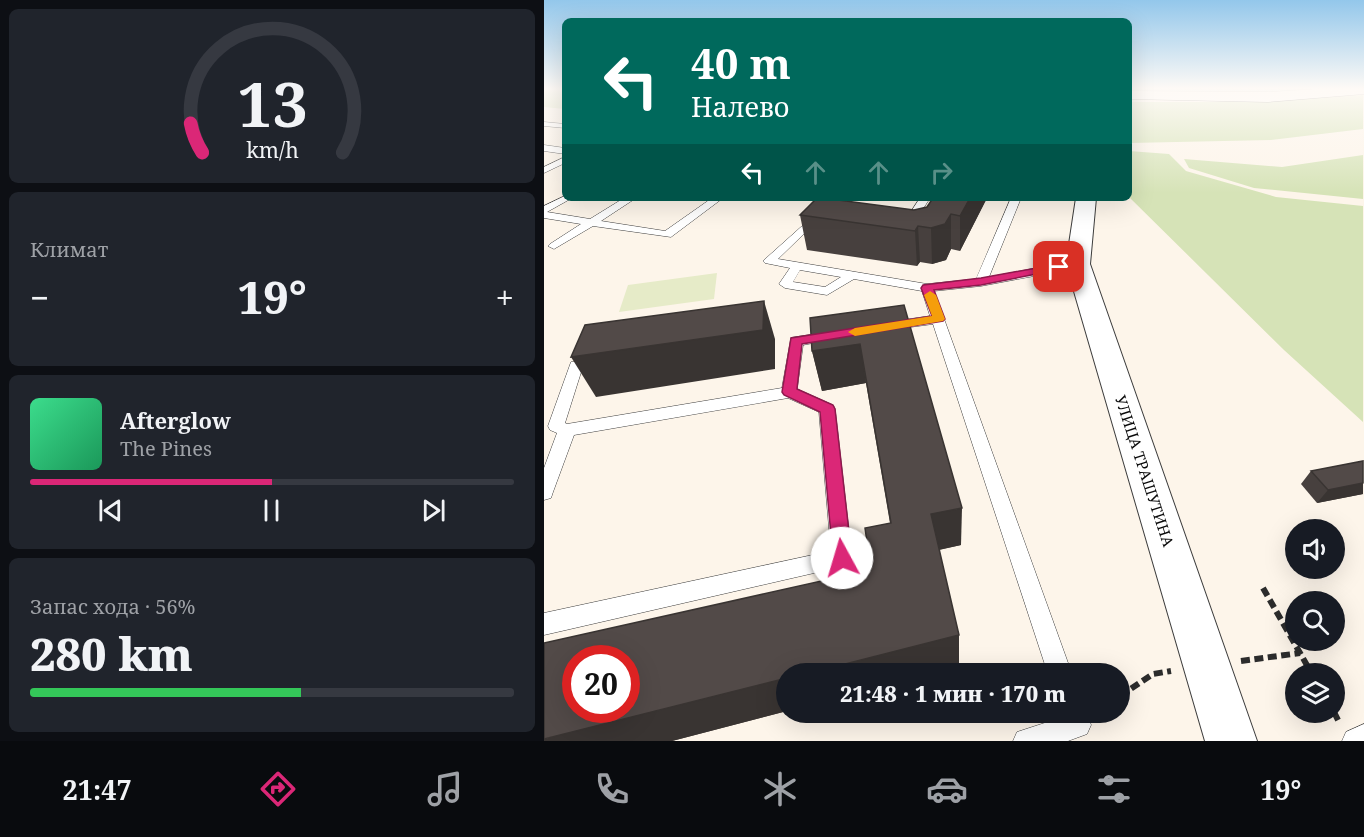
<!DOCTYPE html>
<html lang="ru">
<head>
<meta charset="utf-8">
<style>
  body { margin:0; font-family:"Noto Serif",serif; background:#20242c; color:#f1f3f6; height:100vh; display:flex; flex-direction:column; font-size:22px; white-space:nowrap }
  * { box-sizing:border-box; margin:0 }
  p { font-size:20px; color:#9ea1a6 }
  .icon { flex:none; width:33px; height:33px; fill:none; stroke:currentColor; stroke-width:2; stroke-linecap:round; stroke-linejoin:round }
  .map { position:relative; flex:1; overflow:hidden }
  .sheet { display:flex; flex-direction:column; gap:9px; padding:9px; background:#0d0f14; width:544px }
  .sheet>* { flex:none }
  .hud { position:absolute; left:18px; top:18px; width:570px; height:183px; border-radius:9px; box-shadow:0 6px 24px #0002; background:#00695c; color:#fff; overflow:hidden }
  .tools { position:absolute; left:741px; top:519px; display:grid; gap:12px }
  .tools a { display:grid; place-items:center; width:60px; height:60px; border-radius:50%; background:#171b24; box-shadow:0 6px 24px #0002; font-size:30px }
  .speed { position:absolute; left:18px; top:645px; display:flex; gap:12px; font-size:30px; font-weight:700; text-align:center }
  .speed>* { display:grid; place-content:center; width:78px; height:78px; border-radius:50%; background:#171b24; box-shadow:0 6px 24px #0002; line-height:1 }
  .speed .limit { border:9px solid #d22; background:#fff; color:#111 }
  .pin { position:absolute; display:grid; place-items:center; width:51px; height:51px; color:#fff; margin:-26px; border-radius:12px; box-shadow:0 3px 9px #0006 }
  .me { position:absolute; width:66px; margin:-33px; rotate:354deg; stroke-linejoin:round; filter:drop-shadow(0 0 4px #0008) }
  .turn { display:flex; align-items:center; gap:21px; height:126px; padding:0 30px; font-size:27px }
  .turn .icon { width:78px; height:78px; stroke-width:2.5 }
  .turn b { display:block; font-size:42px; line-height:51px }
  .lanes { display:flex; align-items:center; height:57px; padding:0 30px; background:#0003; justify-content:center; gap:30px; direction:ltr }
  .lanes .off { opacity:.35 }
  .big { font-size:45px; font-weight:800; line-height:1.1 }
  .sheet .widget { flex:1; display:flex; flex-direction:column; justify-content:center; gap:9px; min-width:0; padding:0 21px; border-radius:9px; background:#20242c }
  .sheet .dial { align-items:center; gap:0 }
  .dial svg { height:156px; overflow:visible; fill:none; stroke:#363941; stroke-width:7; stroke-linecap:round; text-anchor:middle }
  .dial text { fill:#f1f3f6; stroke:none }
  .song { display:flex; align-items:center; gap:18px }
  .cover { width:72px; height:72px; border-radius:9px; background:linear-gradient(135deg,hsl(150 70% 55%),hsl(150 70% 35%)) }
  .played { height:6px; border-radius:3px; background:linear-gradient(90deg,#db2777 50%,#363941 50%) }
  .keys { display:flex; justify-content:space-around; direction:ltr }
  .heat { display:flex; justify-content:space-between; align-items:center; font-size:33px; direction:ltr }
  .charge { height:9px; border-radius:4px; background:linear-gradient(90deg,#34c759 56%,#363941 0) }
  .trip { position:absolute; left:232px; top:663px; width:354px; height:60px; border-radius:30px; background:#171b24; box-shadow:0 6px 24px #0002; font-weight:800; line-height:60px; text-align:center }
  .menu { display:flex; height:96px; justify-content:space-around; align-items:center; background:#090b0e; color:#9ea1a6 }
  .menu .icon { width:42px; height:42px }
  .menu .on { color:#db2777 }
  .menu b { font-size:27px; color:#f1f3f6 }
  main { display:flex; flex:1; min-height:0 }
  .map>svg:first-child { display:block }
  .green { fill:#d6e3b7 }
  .pitch { fill:#e6ebc8 }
  .water { fill:#b3e4ef; stroke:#42a4bf; stroke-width:1.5 }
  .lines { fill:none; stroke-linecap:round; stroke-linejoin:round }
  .service-casing { stroke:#3d3d3d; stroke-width:1 }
  .minor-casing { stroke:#3d3d3d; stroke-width:2 }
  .tertiary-casing { stroke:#3d3d3d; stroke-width:1 }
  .path { stroke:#2c2c2c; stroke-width:6; stroke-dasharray:9 4.5; stroke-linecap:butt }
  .service { fill:#fff; fill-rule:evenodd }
  .minor { fill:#fff; fill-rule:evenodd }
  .tertiary { fill:#fff; fill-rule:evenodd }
  .wall { fill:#47403e }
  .shaded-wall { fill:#393432 }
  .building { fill:#524a48; stroke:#393432; stroke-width:1.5; fill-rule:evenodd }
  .route { fill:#db2777; stroke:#8e194d; stroke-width:1.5 }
  .slow { fill:#f59e0b }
  .labels { text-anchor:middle; stroke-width:6; stroke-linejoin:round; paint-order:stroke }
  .street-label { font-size:15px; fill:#0a0a0a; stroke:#fff }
</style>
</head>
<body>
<main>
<section class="sheet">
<div class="widget dial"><svg viewBox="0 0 100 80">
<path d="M14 69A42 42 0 1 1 86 69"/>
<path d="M14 69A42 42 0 0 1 8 54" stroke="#db2777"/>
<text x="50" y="56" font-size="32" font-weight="700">13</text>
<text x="50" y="72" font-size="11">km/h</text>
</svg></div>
<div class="widget"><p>Климат</p>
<div class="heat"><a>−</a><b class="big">19°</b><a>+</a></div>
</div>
<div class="widget">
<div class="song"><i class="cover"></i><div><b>Afterglow</b><p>The Pines</p></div></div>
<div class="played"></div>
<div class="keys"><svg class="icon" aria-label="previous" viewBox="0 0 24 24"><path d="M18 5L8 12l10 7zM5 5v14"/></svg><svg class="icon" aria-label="pause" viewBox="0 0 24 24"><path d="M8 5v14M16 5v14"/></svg><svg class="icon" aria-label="next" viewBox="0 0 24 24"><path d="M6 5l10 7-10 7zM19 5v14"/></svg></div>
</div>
<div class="widget"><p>Запас хода · 56%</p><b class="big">280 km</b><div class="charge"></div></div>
</section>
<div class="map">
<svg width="820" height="741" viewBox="0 0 820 741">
  <rect width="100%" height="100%" fill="#fdf5ea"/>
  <g class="green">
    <path d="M0,89H21V109L0,107Z"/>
    <path d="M819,95V129L727,140L585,143V102H671Z"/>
    <path d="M585,151L625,154L642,171L732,197L819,206V422L740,350L585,197Z"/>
    <path d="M819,155V199L710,188L645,168L640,159L738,167Z"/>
  </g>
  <path class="pitch" d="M173,273L170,299L75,312L84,285Z"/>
  <path class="water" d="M585,89H802L719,94L585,92Z"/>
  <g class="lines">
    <g class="service-casing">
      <g id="service">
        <path d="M0,122L21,124V128L0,126Z"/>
        <path d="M0,145L21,148V154L0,151Z"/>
        <path d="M21,157V163L0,173V167Z"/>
        <path d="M21,196V198H28L3,212L46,219L80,198H92L57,221L121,231L168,198H179L127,237L49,226L10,249L4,246L6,244L37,224L0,218V206Z"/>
        <path d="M376,198H386L368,226H360L359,224Z"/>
        <path d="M467,198H477L445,277L534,260L540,264L538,267L437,286L390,291L528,674H504L389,324L345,330L338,326L345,322L386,316L378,291L310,279L283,295L241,288L235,284L246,268L221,263L219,261L267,218L278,222L269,225L234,259L383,284L432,279ZM256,270L297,277L281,287L249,282Z"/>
        <path d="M285,332L290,333L292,336L290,339L259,345L253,389L289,405L291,409L308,558L305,565L0,635V613L287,551L275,412L244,398L30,435L9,492L7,498L0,500V468L13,433L6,430L4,426L27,362H37L39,366L21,423L23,424L238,388L247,338Z"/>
        <path d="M518,712H543L547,725L543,734L524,741H469L473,732L519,717Z"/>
        <path d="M820,724V741H798L802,732Z"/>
      </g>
    </g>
    <g class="minor-casing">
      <path id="minor" d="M532,198H552L546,264L713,741H661L522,264Z"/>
    </g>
    <g class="tertiary-casing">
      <path id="tertiary" d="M774,89H820V94L724,102L585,99V91L724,92Z"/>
    </g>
    <g class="path">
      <path d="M719,588L768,674"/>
      <path d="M697,661L756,653"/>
      <path d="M576,696L609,674L627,671"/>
      <path d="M790,712L795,722"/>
    </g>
    <use href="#service" class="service"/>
    <use href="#minor" class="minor"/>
    <use href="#tertiary" class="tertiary"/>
  </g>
  <g class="wall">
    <path d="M389,198H443L416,251L407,249L402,260L388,264L376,262L373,266L263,250L256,215L370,210L383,207Z"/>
    <path d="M360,305L417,545L395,550L415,635V666L128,741H0L327,570L346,523L322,383L278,391L268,351Z"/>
    <path d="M819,461V494L773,503L757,484L767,471Z"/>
  </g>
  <g class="shaded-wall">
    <path d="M426,198H443L416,251V216Z"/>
    <path d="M407,214V249L402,260L388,264L387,228Z"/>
    <path d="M374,226L376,262L373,266L371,231Z"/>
    <path d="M220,301L231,339V369L52,397L27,357Z"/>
    <path d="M316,344L322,383L278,391L268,351Z"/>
    <path d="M819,483V494L773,503L784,490Z"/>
    <path d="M418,508L417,545L389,551L387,514Z"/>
    <path d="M415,635V666L387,674H262Z"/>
    <path d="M243,678V711L128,741H0V739Z"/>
  </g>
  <g class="building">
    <path d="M273,198H279L370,210L383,207L389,198H426L416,216L407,214L401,224L387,228L374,226L371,231L256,215Z"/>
    <path d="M220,301L219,330L27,357L41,325Z"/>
    <path d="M360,305L418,508L387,514L415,635L262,674H243V678L0,739V643L327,570L321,528L347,523L316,344L268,351L266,318ZM32,658H82V710H32Z"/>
    <path d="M819,461V483L784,490L767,471Z"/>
  </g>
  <linearGradient id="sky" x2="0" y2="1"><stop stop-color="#93c7eb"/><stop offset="0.46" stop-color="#fefaf6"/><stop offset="1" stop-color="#fefaf6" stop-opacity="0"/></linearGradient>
  <rect width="820" height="193" fill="url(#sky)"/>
  <path class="route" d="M515,264L520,267L518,269L437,285L390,290L401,319L399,321L258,344L253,389L289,405L291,409L308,558L305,565L298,567L292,565L289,558L276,412L240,395L238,392L247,338L388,316L377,288L379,285L437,278Z"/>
  <path class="slow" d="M386,291L392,295L401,319L399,321L311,336L304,332L311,328L388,316L380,295Z"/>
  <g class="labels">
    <g class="street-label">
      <text transform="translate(600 471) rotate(72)" y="5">УЛИЦА ТРАШУТИНА</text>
    </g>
  </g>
</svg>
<div class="tools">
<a><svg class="icon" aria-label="sound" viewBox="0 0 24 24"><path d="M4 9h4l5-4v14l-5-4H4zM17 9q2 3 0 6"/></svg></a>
<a><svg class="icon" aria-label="search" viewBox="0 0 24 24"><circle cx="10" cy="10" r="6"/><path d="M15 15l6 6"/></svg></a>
<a><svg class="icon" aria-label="layers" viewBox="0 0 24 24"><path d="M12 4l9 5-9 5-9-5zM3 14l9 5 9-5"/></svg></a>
</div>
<div class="speed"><div class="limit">20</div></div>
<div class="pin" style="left:515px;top:267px;background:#d93025"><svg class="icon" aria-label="arrive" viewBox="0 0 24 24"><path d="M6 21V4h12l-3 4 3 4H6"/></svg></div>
<svg class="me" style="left:298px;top:558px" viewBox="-20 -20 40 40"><circle r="19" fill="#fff"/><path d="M0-13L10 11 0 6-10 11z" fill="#db2777"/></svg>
<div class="trip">21:48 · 1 мин · 170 m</div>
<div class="hud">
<div class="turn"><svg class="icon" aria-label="left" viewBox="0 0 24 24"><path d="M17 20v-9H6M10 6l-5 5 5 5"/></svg><div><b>40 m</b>Налево</div></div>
<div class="lanes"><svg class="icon" aria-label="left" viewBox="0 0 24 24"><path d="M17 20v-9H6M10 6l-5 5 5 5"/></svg><svg class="icon off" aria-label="ahead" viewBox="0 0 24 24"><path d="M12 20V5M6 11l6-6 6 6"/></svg><svg class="icon off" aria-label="ahead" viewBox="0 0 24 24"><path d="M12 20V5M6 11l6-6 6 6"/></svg><svg class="icon off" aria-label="right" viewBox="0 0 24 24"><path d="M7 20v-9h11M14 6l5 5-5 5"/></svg></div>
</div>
</div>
</main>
<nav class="menu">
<b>21:47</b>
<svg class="icon on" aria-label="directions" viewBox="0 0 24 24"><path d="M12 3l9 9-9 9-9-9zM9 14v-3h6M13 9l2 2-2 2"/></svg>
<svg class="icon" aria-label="music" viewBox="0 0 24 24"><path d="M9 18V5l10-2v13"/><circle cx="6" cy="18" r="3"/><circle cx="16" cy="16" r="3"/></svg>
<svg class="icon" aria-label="phone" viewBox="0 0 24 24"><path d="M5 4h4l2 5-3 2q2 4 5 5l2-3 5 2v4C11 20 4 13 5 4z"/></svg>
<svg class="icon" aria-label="climate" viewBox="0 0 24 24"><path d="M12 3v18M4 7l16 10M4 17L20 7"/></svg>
<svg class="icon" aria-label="car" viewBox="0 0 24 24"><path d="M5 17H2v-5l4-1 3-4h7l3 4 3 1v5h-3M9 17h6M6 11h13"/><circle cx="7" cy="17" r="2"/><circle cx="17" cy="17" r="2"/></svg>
<svg class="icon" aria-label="filters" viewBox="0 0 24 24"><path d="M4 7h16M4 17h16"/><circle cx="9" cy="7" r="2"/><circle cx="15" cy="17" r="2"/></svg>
<b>19°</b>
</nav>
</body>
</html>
